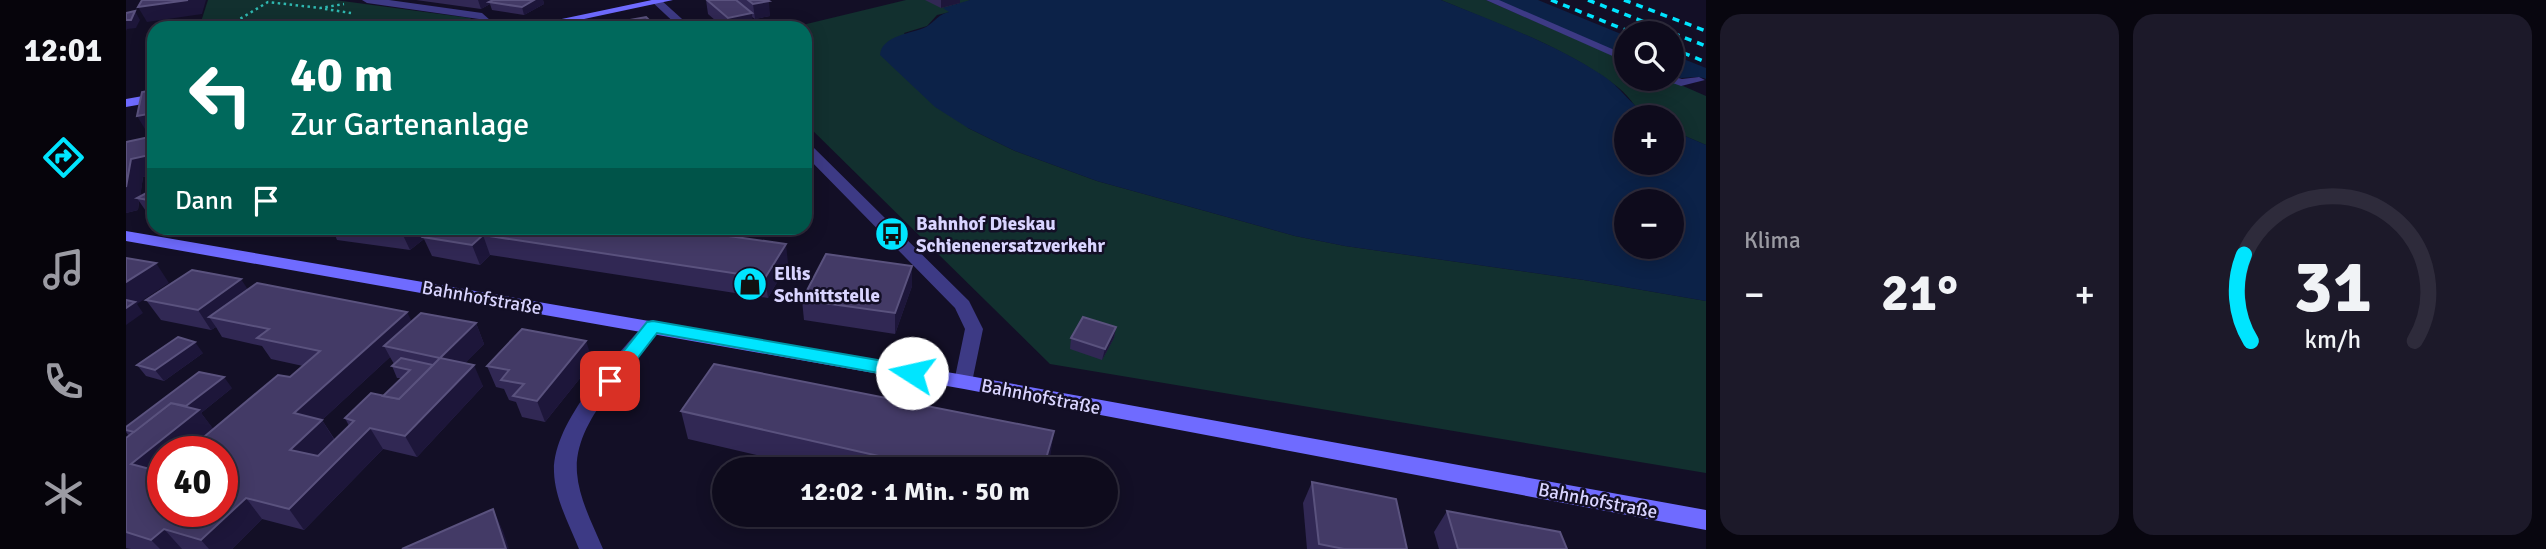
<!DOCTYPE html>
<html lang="de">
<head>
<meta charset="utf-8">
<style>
  body { margin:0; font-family:Signika,sans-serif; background:#1c1929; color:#f1f3f6; height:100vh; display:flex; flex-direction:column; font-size:26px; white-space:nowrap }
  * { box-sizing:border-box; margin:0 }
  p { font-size:23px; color:#9b9ba3 }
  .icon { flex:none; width:38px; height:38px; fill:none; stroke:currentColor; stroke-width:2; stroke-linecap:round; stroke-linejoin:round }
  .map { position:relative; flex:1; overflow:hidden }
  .side { display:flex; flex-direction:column; gap:14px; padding:14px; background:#08060f; width:840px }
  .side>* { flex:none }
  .banner { position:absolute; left:21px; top:21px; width:665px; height:214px; border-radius:21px; box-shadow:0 4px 18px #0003,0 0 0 2px #2e2b3b; background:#00695c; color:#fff; overflow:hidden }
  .controls { position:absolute; left:1488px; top:21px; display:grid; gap:14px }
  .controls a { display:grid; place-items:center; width:70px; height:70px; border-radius:50%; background:#0e0b1c; box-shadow:0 4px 18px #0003,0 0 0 2px #2e2b3b; font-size:35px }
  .speed { position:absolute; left:21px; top:436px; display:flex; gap:14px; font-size:35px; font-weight:700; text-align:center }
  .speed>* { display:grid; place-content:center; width:91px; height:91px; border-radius:50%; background:#0e0b1c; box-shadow:0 4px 18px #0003,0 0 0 2px #2e2b3b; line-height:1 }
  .speed .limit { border:10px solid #d22; background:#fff; color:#111 }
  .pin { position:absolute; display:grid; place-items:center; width:60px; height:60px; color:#fff; margin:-30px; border-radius:14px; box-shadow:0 4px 10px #0006 }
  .me { position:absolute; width:77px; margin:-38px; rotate:280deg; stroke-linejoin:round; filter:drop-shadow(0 0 5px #0008) }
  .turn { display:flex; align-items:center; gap:24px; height:147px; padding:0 28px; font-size:32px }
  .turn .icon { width:91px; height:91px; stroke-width:2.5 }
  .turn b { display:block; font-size:49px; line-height:60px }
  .then { display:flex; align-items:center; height:66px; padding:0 28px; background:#0003; gap:14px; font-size:26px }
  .big { font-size:52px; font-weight:700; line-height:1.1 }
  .side .tile { flex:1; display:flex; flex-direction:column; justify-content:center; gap:10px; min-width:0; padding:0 24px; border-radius:21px; background:#1c1929 }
  .side .dial { align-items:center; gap:0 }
  .dial svg { height:182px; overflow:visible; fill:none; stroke:#2e2b3b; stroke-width:7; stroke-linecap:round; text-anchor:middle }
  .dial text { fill:#f1f3f6; stroke:none }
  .heat { display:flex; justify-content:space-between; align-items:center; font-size:38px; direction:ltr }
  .side .tiles { flex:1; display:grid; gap:14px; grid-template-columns:repeat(2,1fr) }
  .trip { position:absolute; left:586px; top:457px; width:406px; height:70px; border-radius:35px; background:#0e0b1c; box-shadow:0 4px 18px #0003,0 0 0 2px #2e2b3b; font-weight:700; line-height:70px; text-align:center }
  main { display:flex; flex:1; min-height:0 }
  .tab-bar { display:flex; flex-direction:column; width:126px; justify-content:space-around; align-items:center; background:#06040b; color:#9b9ba3 }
  .tab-bar .icon { width:49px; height:49px }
  .tab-bar .selected { color:#00e5ff }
  .tab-bar b { font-size:32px; color:#f1f3f6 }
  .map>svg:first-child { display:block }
  .green { fill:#12302f }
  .water { fill:#0c2248; fill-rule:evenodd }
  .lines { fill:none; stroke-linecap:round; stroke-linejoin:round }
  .path { stroke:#2fb8b0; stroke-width:2.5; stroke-dasharray:2.5 3.5; stroke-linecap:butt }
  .lane { fill:#3d3a85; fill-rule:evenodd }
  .street { fill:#3d3a85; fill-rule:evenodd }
  .secondary { fill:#6f6bff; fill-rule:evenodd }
  .rail { stroke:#00e5ff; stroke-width:3.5; stroke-dasharray:7 6; stroke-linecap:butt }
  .wall { fill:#312854; fill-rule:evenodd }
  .shaded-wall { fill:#1d163a }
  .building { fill:#433a66; stroke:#5a527e; stroke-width:2 }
  .route { fill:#00e5ff; stroke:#0095a6; stroke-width:2 }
  .labels { text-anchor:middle; stroke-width:5; stroke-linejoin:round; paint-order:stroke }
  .poi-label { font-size:19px; font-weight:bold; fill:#d9d4ff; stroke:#130f26; text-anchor:start }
  .street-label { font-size:19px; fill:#d9d4ff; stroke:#130f26 }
</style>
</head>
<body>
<main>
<nav class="tab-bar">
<b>12:01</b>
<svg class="icon selected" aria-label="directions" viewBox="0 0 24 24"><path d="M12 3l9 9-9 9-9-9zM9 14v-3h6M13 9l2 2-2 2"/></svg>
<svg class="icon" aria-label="music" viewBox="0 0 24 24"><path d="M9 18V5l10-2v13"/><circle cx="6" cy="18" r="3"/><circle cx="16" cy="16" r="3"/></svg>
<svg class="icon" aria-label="phone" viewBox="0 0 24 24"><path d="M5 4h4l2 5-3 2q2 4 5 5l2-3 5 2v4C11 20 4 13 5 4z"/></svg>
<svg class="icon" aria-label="climate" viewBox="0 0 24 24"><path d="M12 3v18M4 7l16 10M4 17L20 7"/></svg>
</nav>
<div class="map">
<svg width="1580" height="549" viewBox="0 0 1580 549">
  <rect width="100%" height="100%" fill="#130f26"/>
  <g class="green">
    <path d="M82,0H209L344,18L353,26L73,28Z"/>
    <path d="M780,0H844L824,12L811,15L801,26L778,33L842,128L889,151L971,181L1169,236L1219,246L1458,280L1580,301V473L924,364L679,123V28H664Z"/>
    <path d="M1315,0H1360L1500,61V79H1541L1580,96V145L1545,130V117C1504,117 1515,104 1489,85C1437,46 1374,25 1315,0Z"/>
  </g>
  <g class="water">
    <path d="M844,0H1315C1369,22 1427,43 1476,75C1496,88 1504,105 1524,117H1500V163H1545V130L1580,145V301L1458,280L1219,246L1169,236L971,181L889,151L842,128L809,107L754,55C756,35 785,34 800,27C810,21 811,15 823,12L817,8ZM1500,201H1545V247H1500Z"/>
    <path d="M1369,0H1412L1500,36V57Z"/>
    <path d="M1545,54L1580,68V79C1568,74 1557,81 1545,76Z"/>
  </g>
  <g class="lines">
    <g class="path">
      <path d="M199,9L225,13"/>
      <path d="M99,28L142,2L194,8L218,4"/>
    </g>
    <g class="lane">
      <path d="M1360,0H1373L1500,55V62Z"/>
      <path d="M1545,76L1556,79L1573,77L1579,80L1555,86L1541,81L1540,79H1545Z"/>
    </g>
    <g class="street">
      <path d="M236,0H263L356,13L373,28H361L353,19L241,3Z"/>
      <path d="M524,0H535L566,28H554Z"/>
      <path d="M679,143L684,144L843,301L857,329L845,387H831L828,382L839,329L829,308L679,155Z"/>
      <path d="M527,320L536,326C509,369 447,417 451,473C453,499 467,525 477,549H453C443,524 429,499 428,472C427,420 489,359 520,322Z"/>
    </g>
    <g class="secondary">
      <path d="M526,0H547L416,28H393Z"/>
      <path d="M28,94V102L0,107V99Z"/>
      <path d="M0,231L838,375L1580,510V530L838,389L0,241Z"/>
    </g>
    <g class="rail">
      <path d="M1425,0L1507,33"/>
      <path d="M1462,0L1580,46"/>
      <path d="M1498,0L1580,31"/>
      <path d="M1545,48L1580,62"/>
    </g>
  </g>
  <g class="wall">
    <path d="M290,0H417L418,4L398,15L366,10L364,4L355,9Z"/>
    <path d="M580,0H641L644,16L629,19L626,17L627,28H598L582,14Z"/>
    <path d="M799,0H834V3L815,8Z"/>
    <path d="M28,136V175L17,177L14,197L28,189V218L24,217L13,201L12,210L0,213V142Z"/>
    <path d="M147,228H546L662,263L642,298L364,255L354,265L306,256L298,239L284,250L211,240L209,235L189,231L185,234Z"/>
    <path d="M786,286L769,334L678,320L676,300Z"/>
    <path d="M122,289L286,322L350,323L358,344L339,363L357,386L291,457L257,449L178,530L136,519L106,549H5L0,548V438L3,436L0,432V427L106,388L75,413L87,429L164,377L177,366L145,359L136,346L96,337L90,327L85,330L35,320L20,300ZM264,357L268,364L266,366L271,378H275L257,396L219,418L223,426L209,440L196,420Z"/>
    <path d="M990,327L988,338L976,360L944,349L945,338Z"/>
    <path d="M77,353L38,381L20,376L11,365Z"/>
    <path d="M467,362L419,422L396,417L390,402L383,400L378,389L370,387L361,366Z"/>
    <path d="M555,411L924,459L921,469H691L562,439Z"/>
    <path d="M1186,482L1281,549H1181L1177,503Z"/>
    <path d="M1321,511L1441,549H1313L1308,532Z"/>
    <path d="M884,514H908L907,520Z"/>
  </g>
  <g class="shaded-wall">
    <path d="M62,0H80L76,14L21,22L12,7Z"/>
    <path d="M352,0H372L363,2L364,4L355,9Z"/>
    <path d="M408,0H417L418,4L398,15L396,7Z"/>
    <path d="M815,0H834V3L815,8Z"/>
    <path d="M643,1L644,16L629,19L627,4Z"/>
    <path d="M9,11L14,20L10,28L1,29L0,31V20Z"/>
    <path d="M626,13L627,28H603L602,18Z"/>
    <path d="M28,113V132L22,134L11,116Z"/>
    <path d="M28,154V175L17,177L14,199L11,198L13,201L12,210L0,213V187L5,159Z"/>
    <path d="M181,228H188L189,231L185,234Z"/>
    <path d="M280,228H311L297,237L298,239L284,250L275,231Z"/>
    <path d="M357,235L364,255L354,265L346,245Z"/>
    <path d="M660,244L662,263L642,298L639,278Z"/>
    <path d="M30,263L43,283L11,304L17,313L0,325V282Z"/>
    <path d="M786,266V286L769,334V313Z"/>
    <path d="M115,279L128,299L83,317L90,327L85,330L72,310Z"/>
    <path d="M281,312L291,332L258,346L264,357L196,420L209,441L179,471L164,450L168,413Z"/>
    <path d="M350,323L358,344L324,379L314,358Z"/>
    <path d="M990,327L988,338L976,360L979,349Z"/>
    <path d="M460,341L467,362L419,422L411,401Z"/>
    <path d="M69,342L77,353L38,381L29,370Z"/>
    <path d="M348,365L357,386L291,457L279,436Z"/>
    <path d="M98,377L106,388L75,413L89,431L64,452H37V474L5,464L23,436Z"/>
    <path d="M244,428L257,449L178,530L163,509Z"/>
    <path d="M928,431L924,459L921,469H917Z"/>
    <path d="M120,498L136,519L106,549H83L75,540Z"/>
    <path d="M367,509L377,531L383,549H380Z"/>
    <path d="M38,529L56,549H34L25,540Z"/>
  </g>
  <g class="building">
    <path d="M16,0H62L12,7Z"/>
    <path d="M367,0H408L396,7L363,2Z"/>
    <path d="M581,0H610L626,13L602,18Z"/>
    <path d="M622,0H641L643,1L627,4Z"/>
    <path d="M9,11L5,20H0V13Z"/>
    <path d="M520,17L531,28H485L482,24Z"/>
    <path d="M28,90V113L11,116L16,92Z"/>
    <path d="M28,136V154L5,159L0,187V142Z"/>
    <path d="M28,189V201L11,198Z"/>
    <path d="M251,228H280L275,231Z"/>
    <path d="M308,228H546L660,244L639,278L357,235L346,245L297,237Z"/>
    <path d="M700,254L786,266L769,313L676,300Z"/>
    <path d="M0,258L30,263L0,282Z"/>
    <path d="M66,270L115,279L72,310L20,300Z"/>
    <path d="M131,283L281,312L168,413L196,420L164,450L192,456L228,421L219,418L245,393L273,399L314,358L258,346L295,313L350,323L314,358L348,365L279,436L244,428L163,509L120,498L75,540L38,529L25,540L0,532V438L45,403L73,410L5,464L35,472L37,471V511H96V452H60L152,375L164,377L194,351L131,338L143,329L83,317Z"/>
    <path d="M0,300L9,302L0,308Z"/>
    <path d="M957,317L990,327L979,349L945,338Z"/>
    <path d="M396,329L460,341L411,401L387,396L398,384L375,380L383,370L361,366Z"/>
    <path d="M52,337L69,342L29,370L11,365Z"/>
    <path d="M275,358L307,365L273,399L257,396L284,370L266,366Z"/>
    <path d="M588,364L928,431L917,469H810L555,411Z"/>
    <path d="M73,372L98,377L60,406L45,403L8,432L0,430V427Z"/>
    <path d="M1186,482L1270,499L1281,549H1218L1193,544Z"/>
    <path d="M367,509L380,549H276Z"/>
    <path d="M1321,511L1434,532L1441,549H1332Z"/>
  </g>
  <path class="route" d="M527,321L786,366L795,373L786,379L531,333L490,386H477L475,381L477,377L521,322Z"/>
  <defs>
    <g id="bus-disc" transform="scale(1.75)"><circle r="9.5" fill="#00e5ff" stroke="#130f26"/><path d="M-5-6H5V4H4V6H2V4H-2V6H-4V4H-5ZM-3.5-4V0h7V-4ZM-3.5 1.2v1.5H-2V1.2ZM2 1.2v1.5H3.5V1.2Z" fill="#111"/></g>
    <g id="shop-disc" transform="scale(1.75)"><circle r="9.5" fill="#00e5ff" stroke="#130f26"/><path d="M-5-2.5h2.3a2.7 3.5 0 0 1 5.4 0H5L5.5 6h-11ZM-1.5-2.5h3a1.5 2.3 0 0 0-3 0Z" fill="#111"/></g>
  </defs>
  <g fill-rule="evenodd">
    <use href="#bus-disc" x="766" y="234"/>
    <use href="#shop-disc" x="624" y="284"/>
  </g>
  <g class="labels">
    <g class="poi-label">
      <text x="790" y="230">Bahnhof Dieskau<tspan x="790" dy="22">Schienenersatzverkehr</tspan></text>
      <text x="648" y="280">Ellis<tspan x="648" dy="22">Schnittstelle</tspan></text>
    </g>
    <g class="street-label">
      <text transform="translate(356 297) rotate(10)" y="7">Bahnhofstraße</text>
      <text transform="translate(915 396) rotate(11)" y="7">Bahnhofstraße</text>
      <text transform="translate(1472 500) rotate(11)" y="7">Bahnhofstraße</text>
    </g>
  </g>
</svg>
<div class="controls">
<a><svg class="icon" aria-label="search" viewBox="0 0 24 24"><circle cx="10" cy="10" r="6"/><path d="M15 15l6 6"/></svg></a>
<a>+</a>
<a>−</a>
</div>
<div class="speed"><div class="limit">40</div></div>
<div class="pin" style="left:484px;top:381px;background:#d93025"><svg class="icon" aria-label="arrive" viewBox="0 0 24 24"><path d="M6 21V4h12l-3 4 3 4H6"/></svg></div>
<svg class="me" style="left:786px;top:373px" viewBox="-20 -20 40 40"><circle r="19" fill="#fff"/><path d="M0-13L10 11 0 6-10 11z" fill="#00e5ff"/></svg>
<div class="trip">12:02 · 1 Min. · 50 m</div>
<div class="banner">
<div class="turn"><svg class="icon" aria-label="left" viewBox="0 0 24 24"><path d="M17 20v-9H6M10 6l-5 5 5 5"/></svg><div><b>40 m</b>Zur Gartenanlage</div></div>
<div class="then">Dann<svg class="icon" aria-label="arrive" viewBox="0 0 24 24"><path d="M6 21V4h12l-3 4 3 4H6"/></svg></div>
</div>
</div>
<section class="side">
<div class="tiles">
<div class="tile"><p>Klima</p>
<div class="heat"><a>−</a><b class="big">21°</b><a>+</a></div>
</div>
<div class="tile dial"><svg viewBox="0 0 100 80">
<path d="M14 69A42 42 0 1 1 86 69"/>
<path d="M14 69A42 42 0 0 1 11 31" stroke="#00e5ff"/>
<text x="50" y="56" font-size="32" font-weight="700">31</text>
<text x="50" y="72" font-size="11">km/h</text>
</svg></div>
</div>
</section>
</main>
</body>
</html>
